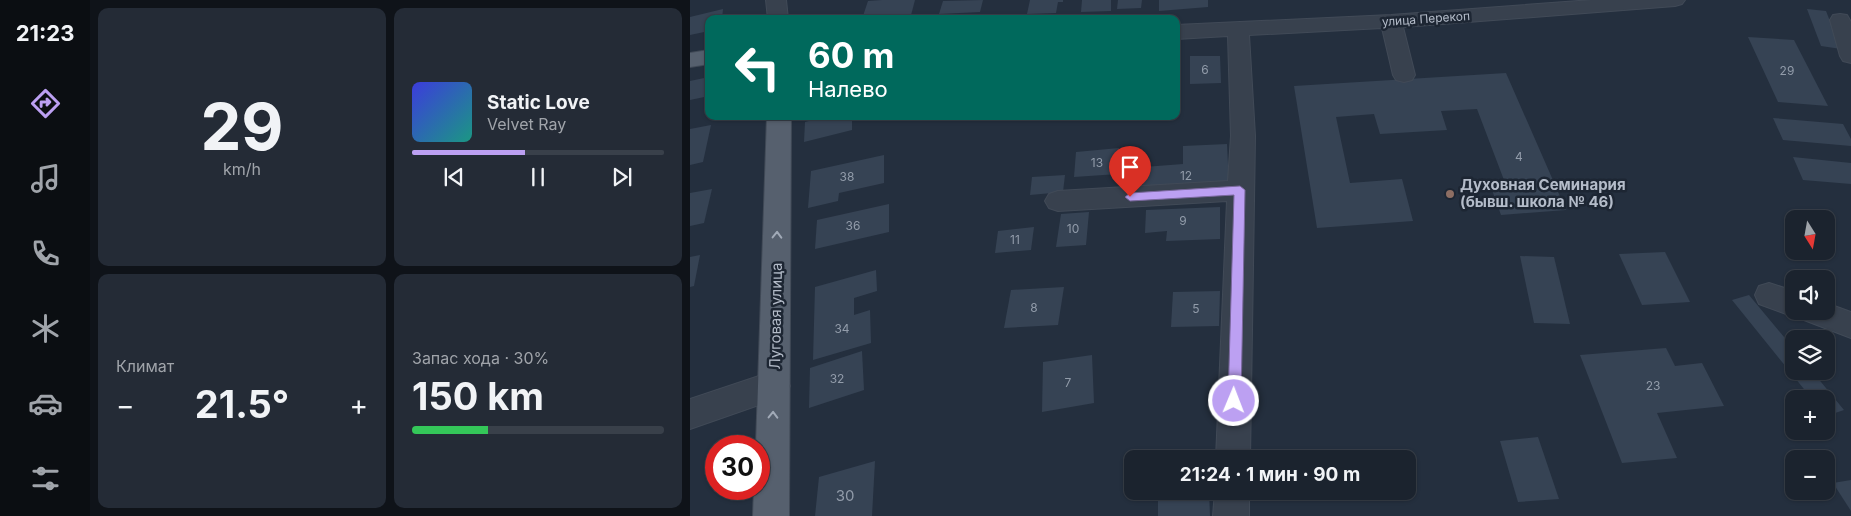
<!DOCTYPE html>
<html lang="ru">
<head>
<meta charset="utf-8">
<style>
  body { margin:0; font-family:Inter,sans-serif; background:#242b36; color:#f1f3f6; height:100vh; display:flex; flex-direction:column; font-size:19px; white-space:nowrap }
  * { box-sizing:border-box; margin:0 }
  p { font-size:16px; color:#a0a4aa }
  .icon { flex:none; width:28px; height:28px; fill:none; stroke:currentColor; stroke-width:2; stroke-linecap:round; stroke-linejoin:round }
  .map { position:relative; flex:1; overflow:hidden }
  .side { display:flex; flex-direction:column; gap:8px; padding:8px; background:#0f1319; width:600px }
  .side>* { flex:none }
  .top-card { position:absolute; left:15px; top:15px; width:475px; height:105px; border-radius:10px; box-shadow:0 1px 4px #0004,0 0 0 1px #39404a; background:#00695c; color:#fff; overflow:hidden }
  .needle { width:32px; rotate:169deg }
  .tools { position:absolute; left:1095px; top:210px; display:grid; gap:10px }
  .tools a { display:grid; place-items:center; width:50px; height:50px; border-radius:10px; background:#1b232e; box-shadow:0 1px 4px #0004,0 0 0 1px #39404a; font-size:25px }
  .speed { position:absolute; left:15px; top:435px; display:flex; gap:10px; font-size:25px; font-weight:700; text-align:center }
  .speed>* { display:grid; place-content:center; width:65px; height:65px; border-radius:50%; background:#1b232e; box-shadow:0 1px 4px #0004,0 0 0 1px #39404a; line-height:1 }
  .speed .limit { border:8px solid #d22; background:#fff; color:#111 }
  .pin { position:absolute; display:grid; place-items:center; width:42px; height:42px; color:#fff; margin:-51px -21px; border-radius:50% 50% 50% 0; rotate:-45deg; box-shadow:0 0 5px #0007 }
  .pin .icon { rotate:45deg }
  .me { position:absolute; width:55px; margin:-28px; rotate:1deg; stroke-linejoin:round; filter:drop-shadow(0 0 4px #0008) }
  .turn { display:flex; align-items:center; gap:18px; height:105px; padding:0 20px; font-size:22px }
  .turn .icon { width:65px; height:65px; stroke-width:2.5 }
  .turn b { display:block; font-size:35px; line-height:42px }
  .big { font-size:38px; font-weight:700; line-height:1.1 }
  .side .card { flex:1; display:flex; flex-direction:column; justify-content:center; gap:8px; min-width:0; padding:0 18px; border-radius:10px; background:#242b36 }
  .side .dial { align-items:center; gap:0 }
  .dial b { font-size:65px; line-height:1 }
  .song { display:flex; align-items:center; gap:15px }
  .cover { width:60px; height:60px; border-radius:8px; background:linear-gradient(135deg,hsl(240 70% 55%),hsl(170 70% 35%)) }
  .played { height:5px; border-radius:2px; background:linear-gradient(90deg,#bca0f2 45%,#39404a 45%) }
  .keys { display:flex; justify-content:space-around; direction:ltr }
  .heat { display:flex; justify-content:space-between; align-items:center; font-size:28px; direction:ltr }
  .charge { height:8px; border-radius:4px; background:linear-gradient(90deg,#34c759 30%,#39404a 0) }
  .side .tiles { flex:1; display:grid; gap:8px; grid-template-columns:repeat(2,1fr) }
  .trip { position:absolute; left:434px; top:450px; width:292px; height:50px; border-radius:10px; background:#1b232e; box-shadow:0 1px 4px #0004,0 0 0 1px #39404a; font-weight:700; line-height:50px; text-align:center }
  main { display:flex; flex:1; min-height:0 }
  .tabs { display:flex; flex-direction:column; width:90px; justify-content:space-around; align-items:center; background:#0b0e12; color:#a0a4aa }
  .tabs .icon { width:35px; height:35px }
  .tabs .current { color:#bca0f2 }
  .tabs b { font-size:22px; color:#f1f3f6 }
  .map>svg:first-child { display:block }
  .building { fill:#364354 }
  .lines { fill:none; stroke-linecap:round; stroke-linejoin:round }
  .minor-casing { stroke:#414a57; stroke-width:2 }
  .major-casing { stroke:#414a57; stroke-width:2 }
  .minor { fill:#38414e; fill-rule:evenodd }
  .major { fill:#56606e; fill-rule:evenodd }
  .oneway { stroke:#a1aab7 }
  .route { fill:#bca0f2; stroke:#7a689d }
  .education-dot { fill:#8d6e63; stroke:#1d2633; stroke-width:2 }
  .labels { text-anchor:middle; stroke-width:5; stroke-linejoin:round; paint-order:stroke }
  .far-street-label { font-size:12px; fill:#b4bcc9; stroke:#1d2633 }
  .number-label { font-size:12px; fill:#929caa }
  .poi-label { font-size:15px; font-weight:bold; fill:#b4bcc9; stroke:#1d2633; text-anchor:start }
  .street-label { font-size:15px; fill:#b4bcc9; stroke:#1d2633 }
  .near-number-label { font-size:15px; fill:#929caa }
</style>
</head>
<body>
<main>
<nav class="tabs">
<b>21:23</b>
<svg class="icon current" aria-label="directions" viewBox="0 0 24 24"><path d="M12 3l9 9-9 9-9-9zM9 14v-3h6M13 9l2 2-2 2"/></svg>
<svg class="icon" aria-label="music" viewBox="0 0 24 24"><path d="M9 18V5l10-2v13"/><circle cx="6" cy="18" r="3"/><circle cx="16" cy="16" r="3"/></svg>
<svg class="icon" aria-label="phone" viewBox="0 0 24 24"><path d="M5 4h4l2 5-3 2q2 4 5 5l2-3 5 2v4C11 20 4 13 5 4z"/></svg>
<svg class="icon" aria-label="climate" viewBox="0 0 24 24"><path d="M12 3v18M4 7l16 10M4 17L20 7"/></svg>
<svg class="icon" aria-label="car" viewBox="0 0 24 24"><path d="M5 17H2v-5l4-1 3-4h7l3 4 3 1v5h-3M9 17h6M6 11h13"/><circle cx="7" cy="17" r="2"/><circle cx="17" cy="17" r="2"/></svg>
<svg class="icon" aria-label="filters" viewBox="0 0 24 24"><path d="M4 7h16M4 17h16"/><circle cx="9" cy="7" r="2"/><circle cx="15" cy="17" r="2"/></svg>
</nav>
<section class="side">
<div class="tiles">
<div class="card dial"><b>29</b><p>km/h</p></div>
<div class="card">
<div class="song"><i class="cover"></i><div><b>Static Love</b><p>Velvet Ray</p></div></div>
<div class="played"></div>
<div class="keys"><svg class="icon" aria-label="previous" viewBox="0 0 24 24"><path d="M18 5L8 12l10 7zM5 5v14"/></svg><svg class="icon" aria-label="pause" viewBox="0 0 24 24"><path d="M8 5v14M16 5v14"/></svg><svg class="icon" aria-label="next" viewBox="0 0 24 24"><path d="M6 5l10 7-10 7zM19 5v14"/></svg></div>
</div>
<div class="card"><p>Климат</p>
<div class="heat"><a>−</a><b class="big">21.5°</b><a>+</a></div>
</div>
<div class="card"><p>Запас хода · 30%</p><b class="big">150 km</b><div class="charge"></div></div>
</div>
</section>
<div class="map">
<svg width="1161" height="516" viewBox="0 0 1161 516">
  <rect width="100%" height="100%" fill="#242f3e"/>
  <g class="building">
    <path d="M192,0H225L220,19H172L178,1Z"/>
    <path d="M293,0L290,12L249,14L253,1Z"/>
    <path d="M340,0H373V2H368L366,13L337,14Z"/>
    <path d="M392,0H421V11L391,12Z"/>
    <path d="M428,0H452L451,8L427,9Z"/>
    <path d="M469,0H518V7L469,11Z"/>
    <path d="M33,9L32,19H19V31L0,35V17Z"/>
    <path d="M1117,9L1136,11L1151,49L1131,46Z"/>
    <path d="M1058,37L1104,40L1138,106L1088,102Z"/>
    <path d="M500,56H530L531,83L500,84Z"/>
    <path d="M816,73L876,210L811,215L802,190L817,188L787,109L751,111L757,130L690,134L684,114L646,117L660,183L712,179L723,221L627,228L604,86Z"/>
    <path d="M19,77V96L0,100V81Z"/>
    <path d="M138,116H162V130L114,142L115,122Z"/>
    <path d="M1083,118L1153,124L1161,139V146L1093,140Z"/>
    <path d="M21,125L13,162L0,165V129Z"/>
    <path d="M537,144L539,186L452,191L454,167L493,164V146Z"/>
    <path d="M429,148L428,174L384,177L386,152Z"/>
    <path d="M194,155V183L149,193L148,201L118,208L121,171Z"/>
    <path d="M1103,157L1161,163V184L1113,180Z"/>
    <path d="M375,175L373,192L340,195L342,177Z"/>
    <path d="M22,189L14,223L0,226V193Z"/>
    <path d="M199,204V232L125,249L127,220Z"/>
    <path d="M530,207V239L476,241L477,231L455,233L456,210Z"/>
    <path d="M399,212L396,245L366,247L371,214Z"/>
    <path d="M344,227L341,250L305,253L308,231Z"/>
    <path d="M975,252L1000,302L952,305L929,254Z"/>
    <path d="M10,255L4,286L0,287V257Z"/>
    <path d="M830,256L864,257L880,324L844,323Z"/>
    <path d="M186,270L187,291L164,298V315L180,310L181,343L123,360L125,287Z"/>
    <path d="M374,287L368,325L314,328L321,290Z"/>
    <path d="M530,291L529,326L481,327L483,292Z"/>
    <path d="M1059,295L1104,349V371H1122L1154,410L1136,416V399H1122L1042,300Z"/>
    <path d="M976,348L985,366L1012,363L1034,406L967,413L987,458L932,463L890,355Z"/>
    <path d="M172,351L174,390L119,408L120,368Z"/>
    <path d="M402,355L404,403L352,412L353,362Z"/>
    <path d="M848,437L869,499L828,502L810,441Z"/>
    <path d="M185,461L182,516H125L129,477Z"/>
    <path d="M1161,480V511L1143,483Z"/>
    <path d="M468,491H519L520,516H468Z"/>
  </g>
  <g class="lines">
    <g class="minor-casing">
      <g id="minor">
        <path d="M76,0H96L98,19H78Z"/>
        <path d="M902,0H995L992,4L985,6L713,27L725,75L722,80L714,82L706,80L703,75L692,28L559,35L565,136L560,459H526L537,201L368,211L359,208L355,201L359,194L368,191L538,181L541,136L538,36L486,39V25L701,15Z"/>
        <path d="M1150,14L1157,15L1161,22V63L1153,61L1150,56L1140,20L1143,15Z"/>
        <path d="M1079,283L1104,291V311H1136V303L1161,312V338L1114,320L1111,314L1104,317L1069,304L1065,295L1069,286Z"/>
        <path d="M84,371L95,376L100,386L95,396L0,429V399Z"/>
        <path d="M525,491H559V516H523Z"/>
      </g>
    </g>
    <g class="major-casing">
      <g id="major">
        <path d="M19,50V64L0,67V53Z"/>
        <path d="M77,116H101L99,516H63L64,489H69V446H66Z"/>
      </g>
    </g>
    <use href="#minor" class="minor"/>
    <use href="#major" class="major"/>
  </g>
  <defs><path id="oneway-chevron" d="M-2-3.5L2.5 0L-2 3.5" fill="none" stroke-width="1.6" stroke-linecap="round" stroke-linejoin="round" transform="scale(1.25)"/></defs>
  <g class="oneway">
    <use href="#oneway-chevron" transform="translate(87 235) rotate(-89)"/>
    <use href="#oneway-chevron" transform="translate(83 415) rotate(-89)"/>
  </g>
  <path class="route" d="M550,186L555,190L551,401L549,405L544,407L540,405L538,401L544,195L440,201L435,197L440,193Z"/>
  <circle class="education-dot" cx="760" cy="194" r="5"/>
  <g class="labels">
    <g class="far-street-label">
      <text transform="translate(736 19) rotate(-4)" y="4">улица Перекоп</text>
    </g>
    <g class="number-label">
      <text x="515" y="74">6</text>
      <text x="1097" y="75">29</text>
      <text x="829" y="161">4</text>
      <text x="407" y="167">13</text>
      <text x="496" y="180">12</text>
      <text x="157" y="181">38</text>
      <text x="493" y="225">9</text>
      <text x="163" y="230">36</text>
      <text x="383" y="233">10</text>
      <text x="325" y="244">11</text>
      <text x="344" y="312">8</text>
      <text x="506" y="313">5</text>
      <text x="152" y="333">34</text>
      <text x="147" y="383">32</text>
      <text x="378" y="387">7</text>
      <text x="963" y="390">23</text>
    </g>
    <g class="poi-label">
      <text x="770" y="190">Духовная Семинария<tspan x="770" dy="17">(бывш. школа № 46)</tspan></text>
    </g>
    <g class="street-label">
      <text transform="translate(86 316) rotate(-89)" y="5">Луговая улица</text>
    </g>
    <g class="near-number-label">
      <text x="155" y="501">30</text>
    </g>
  </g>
</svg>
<div class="tools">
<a><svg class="needle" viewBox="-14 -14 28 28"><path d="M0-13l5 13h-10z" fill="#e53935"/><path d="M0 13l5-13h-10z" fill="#a0a4aa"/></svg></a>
<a><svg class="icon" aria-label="sound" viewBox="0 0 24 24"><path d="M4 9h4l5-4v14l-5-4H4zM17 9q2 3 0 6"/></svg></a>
<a><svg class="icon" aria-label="layers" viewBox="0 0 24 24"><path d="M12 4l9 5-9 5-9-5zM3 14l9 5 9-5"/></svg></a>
<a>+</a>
<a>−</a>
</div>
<div class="speed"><div class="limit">30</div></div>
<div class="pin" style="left:440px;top:197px;background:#d93025"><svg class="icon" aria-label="arrive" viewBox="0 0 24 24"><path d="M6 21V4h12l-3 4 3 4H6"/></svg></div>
<svg class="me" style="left:544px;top:401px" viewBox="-20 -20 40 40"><circle r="17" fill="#bca0f2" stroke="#fff" stroke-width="3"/><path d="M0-11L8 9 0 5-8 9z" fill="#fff"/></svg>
<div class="trip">21:24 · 1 мин · 90 m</div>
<div class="top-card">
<div class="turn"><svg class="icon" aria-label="left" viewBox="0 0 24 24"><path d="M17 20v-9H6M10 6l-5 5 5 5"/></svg><div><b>60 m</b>Налево</div></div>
</div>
</div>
</main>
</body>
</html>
